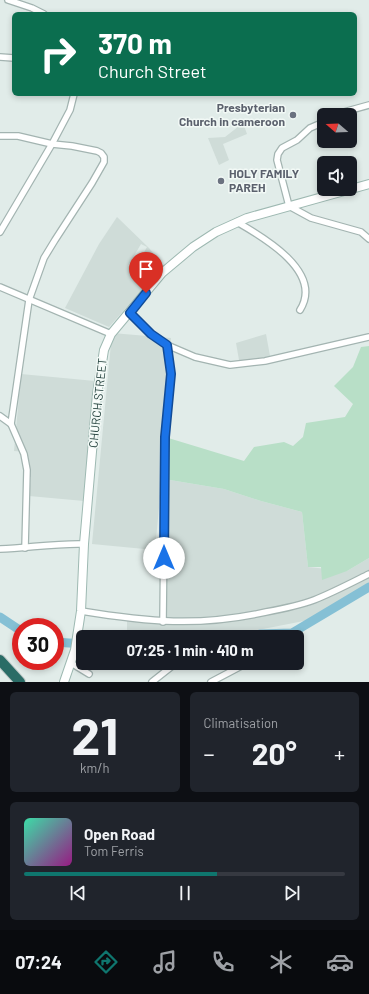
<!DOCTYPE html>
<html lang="fr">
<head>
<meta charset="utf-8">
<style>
  body { margin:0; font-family:Barlow,sans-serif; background:#20242c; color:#f1f3f6; height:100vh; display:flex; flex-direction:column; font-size:15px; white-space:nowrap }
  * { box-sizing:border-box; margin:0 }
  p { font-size:13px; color:#9ea1a6 }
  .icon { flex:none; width:22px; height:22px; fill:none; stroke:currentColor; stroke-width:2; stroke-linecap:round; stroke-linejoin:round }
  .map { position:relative; height:682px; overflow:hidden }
  .side { display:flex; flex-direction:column; gap:10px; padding:10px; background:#0d0f14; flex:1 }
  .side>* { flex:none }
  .guide { position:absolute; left:12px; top:12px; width:345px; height:84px; border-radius:6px; box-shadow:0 2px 6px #0003; background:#0b6e4f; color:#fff; overflow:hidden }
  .needle { width:26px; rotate:289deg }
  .controls { position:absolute; left:317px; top:108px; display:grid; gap:8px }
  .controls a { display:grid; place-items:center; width:40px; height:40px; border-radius:6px; background:#171b24; box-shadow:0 2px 6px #0003; font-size:20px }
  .speed { position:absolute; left:12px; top:618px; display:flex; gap:8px; font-size:20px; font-weight:700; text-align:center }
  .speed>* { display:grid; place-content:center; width:52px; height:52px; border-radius:50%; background:#171b24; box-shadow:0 2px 6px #0003; line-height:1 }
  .speed .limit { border:6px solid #d22; background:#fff; color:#111 }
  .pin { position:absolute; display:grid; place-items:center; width:34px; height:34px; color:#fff; margin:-41px -17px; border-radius:50% 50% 50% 0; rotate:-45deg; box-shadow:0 0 4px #0007 }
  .pin .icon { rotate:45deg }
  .me { position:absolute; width:44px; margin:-22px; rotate:0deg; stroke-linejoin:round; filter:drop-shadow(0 0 3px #0008) }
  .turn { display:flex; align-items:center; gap:14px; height:84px; padding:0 20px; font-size:18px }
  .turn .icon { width:52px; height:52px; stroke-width:2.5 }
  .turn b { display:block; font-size:28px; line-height:34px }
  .big { font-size:30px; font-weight:700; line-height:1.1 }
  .side .widget { flex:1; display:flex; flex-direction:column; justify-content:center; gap:6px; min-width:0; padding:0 14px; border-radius:6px; background:#20242c }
  .side .dial { align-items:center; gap:0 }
  .dial b { font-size:52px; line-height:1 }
  .song { display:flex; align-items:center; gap:12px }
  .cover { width:48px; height:48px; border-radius:6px; background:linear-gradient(135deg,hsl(160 70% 55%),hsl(310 70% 35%)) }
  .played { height:4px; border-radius:2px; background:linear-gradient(90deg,#0f766e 60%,#363941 60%) }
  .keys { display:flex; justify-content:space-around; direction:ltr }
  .heat { display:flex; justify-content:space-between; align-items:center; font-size:22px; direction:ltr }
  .side .tiles { flex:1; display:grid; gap:10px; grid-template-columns:1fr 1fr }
  .widget:last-child { grid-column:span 2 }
  .trip { position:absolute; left:76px; top:630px; width:228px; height:40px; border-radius:6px; background:#171b24; box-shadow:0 2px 6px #0003; font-weight:700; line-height:40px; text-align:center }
  .menu { display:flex; height:64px; justify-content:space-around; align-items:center; background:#090b0e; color:#9ea1a6 }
  .menu .icon { width:28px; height:28px }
  .menu .selected { color:#0f766e }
  .menu b { font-size:18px; color:#f1f3f6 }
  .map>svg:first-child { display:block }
  .built { fill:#cfdcd8; fill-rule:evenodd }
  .green { fill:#b8dfc7 }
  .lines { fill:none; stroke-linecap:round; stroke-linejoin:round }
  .river { stroke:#85c0d5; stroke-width:9 }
  .street-casing { stroke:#a3b4b1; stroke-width:8 }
  .secondary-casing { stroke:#9eb9b2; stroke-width:10 }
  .highway-casing { stroke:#c1c9c8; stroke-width:12 }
  .street { stroke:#fff; stroke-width:5.5 }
  .secondary { stroke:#fff; stroke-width:8 }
  .highway { stroke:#2a6c66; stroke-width:10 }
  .route-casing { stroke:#114b97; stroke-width:10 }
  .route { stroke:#1a73e8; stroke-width:7 }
  .worship-dot { fill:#6b7280; stroke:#f2f9f6; stroke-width:1.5 }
  .labels { text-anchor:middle; stroke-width:3; stroke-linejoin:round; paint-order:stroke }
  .worship-label { font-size:12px; font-weight:bold; fill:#5b616d; stroke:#f2f9f6; text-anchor:end }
  .street-label { font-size:12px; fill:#203e3a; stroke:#f2f9f6 }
</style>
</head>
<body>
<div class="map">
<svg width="369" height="682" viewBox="0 0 369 682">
  <rect width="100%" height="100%" fill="#e1ece9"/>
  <g class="built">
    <path d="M243,123L247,134L223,144L229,160L219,165L208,138L225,137Z"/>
    <path d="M117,217L149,248L163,266L109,327L65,308L99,244ZM141,244L147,247L134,270L128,266Z"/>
    <path d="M112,333L171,338L160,465H163L155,550L92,544Z"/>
    <path d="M266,334L270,356L250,361L239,360L236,343Z"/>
    <path d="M21,374L95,381L84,501L29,496L31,477H25L27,452L14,451Z"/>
    <path d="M164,479L224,489L261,501L302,512L308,567L347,571L369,558V587L314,619L232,635L173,637L127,635V619L163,622Z"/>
  </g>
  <path class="green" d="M369,346V558L347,571L322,580L321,567H308L302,512L261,501L224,489L164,479L165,437L244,461L254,447L284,442L293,446L303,437L306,423L345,417L353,404L334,386L353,367L361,347Z"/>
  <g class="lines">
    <g class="river">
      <path d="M0,617L21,631"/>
      <path d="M258,637L260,634L292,633L369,587"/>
      <path d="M55,642L83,644"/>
    </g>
    <g class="street-casing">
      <g id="street">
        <path d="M8,0L32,8L44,14"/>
        <path d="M0,57L14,58"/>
        <path d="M333,115L369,105"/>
        <path d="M324,122L310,128L297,140L282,148L278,154L277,160L289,206L311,218L361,232L369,239"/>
        <path d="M0,136H18L52,144L72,146L97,151L101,153L104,157V162L92,183L55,240L44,258L29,300L11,424L24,454L27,470L25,548"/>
        <path d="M237,222C263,237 324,272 300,310"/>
        <path d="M0,232L52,144L70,110L74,94"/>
        <path d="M0,287L111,334"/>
        <path d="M129,313L151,334L167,345L195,357L230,365L265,361L369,337"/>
        <path d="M0,416L11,424"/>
        <path d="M0,549C28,548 56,543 84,544"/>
        <path d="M81,611C149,622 198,627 266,612C282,609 298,606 314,600C332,593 351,583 369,574"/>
        <path d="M163,622L165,437L171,374L167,345"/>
        <path d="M71,663L89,674"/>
        <path d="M152,682L176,663"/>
        <path d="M211,682L247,663"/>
      </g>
    </g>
    <g class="secondary-casing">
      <path id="secondary" d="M64,682L75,650L81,611L84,544L97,394L104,350L111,334L162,273L193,247L216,232L247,218L369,184"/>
    </g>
    <g class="highway-casing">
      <path id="highway" d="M0,660L20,682"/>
    </g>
    <use href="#street" class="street"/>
    <use href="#secondary" class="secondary"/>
    <use href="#highway" class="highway"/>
  </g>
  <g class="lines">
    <g class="route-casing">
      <path id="route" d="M146,293L130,313L151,334L167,345L171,374L165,437L164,558"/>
    </g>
    <use href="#route" class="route"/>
  </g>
  <g class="worship-dot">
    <circle cx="293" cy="115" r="4"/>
    <circle cx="221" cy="181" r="4"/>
  </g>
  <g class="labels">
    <g class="worship-label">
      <text x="285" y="112">Presbyterian<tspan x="285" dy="14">Church in cameroon</tspan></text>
      <text x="229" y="178" text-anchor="start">HOLY FAMILY<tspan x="229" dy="14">PAREH</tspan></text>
    </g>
    <g class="street-label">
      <text transform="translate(98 403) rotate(-84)" y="4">CHURCH STREET</text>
    </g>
  </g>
</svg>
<div class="controls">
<a><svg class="needle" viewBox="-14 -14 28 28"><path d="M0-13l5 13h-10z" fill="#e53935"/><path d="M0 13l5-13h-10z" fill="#9ea1a6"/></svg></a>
<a><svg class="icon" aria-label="sound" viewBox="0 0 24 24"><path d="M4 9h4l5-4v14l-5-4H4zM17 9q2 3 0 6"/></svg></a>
</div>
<div class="speed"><div class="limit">30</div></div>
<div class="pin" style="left:146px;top:293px;background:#d93025"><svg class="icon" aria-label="arrive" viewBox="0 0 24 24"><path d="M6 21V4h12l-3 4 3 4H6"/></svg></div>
<svg class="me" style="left:164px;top:558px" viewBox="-20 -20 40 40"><circle r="19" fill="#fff"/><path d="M0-13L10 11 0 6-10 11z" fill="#1a73e8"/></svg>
<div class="trip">07:25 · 1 min · 410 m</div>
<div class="guide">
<div class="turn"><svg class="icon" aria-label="right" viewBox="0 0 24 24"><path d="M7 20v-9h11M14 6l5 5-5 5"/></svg><div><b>370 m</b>Church Street</div></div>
</div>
</div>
<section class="side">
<div class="tiles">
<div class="widget dial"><b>21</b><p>km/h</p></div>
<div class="widget"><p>Climatisation</p>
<div class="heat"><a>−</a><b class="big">20°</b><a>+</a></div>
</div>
<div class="widget">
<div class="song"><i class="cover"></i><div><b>Open Road</b><p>Tom Ferris</p></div></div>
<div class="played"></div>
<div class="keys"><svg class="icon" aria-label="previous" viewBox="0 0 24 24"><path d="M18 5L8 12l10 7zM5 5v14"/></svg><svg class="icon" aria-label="pause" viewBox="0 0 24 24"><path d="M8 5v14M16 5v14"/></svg><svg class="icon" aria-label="next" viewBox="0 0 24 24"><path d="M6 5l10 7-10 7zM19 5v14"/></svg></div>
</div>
</div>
</section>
<nav class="menu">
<b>07:24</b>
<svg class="icon selected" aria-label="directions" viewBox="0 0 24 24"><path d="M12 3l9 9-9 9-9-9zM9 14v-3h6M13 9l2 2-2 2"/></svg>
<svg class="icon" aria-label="music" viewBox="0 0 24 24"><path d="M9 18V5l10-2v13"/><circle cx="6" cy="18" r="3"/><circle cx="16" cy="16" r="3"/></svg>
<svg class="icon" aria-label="phone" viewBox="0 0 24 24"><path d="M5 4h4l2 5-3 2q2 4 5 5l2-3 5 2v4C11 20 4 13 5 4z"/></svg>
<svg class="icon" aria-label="climate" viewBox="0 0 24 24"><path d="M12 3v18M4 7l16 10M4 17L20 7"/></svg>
<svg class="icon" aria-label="car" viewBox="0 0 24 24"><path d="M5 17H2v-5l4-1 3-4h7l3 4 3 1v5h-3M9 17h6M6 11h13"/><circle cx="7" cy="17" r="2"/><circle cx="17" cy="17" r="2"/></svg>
</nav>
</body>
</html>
